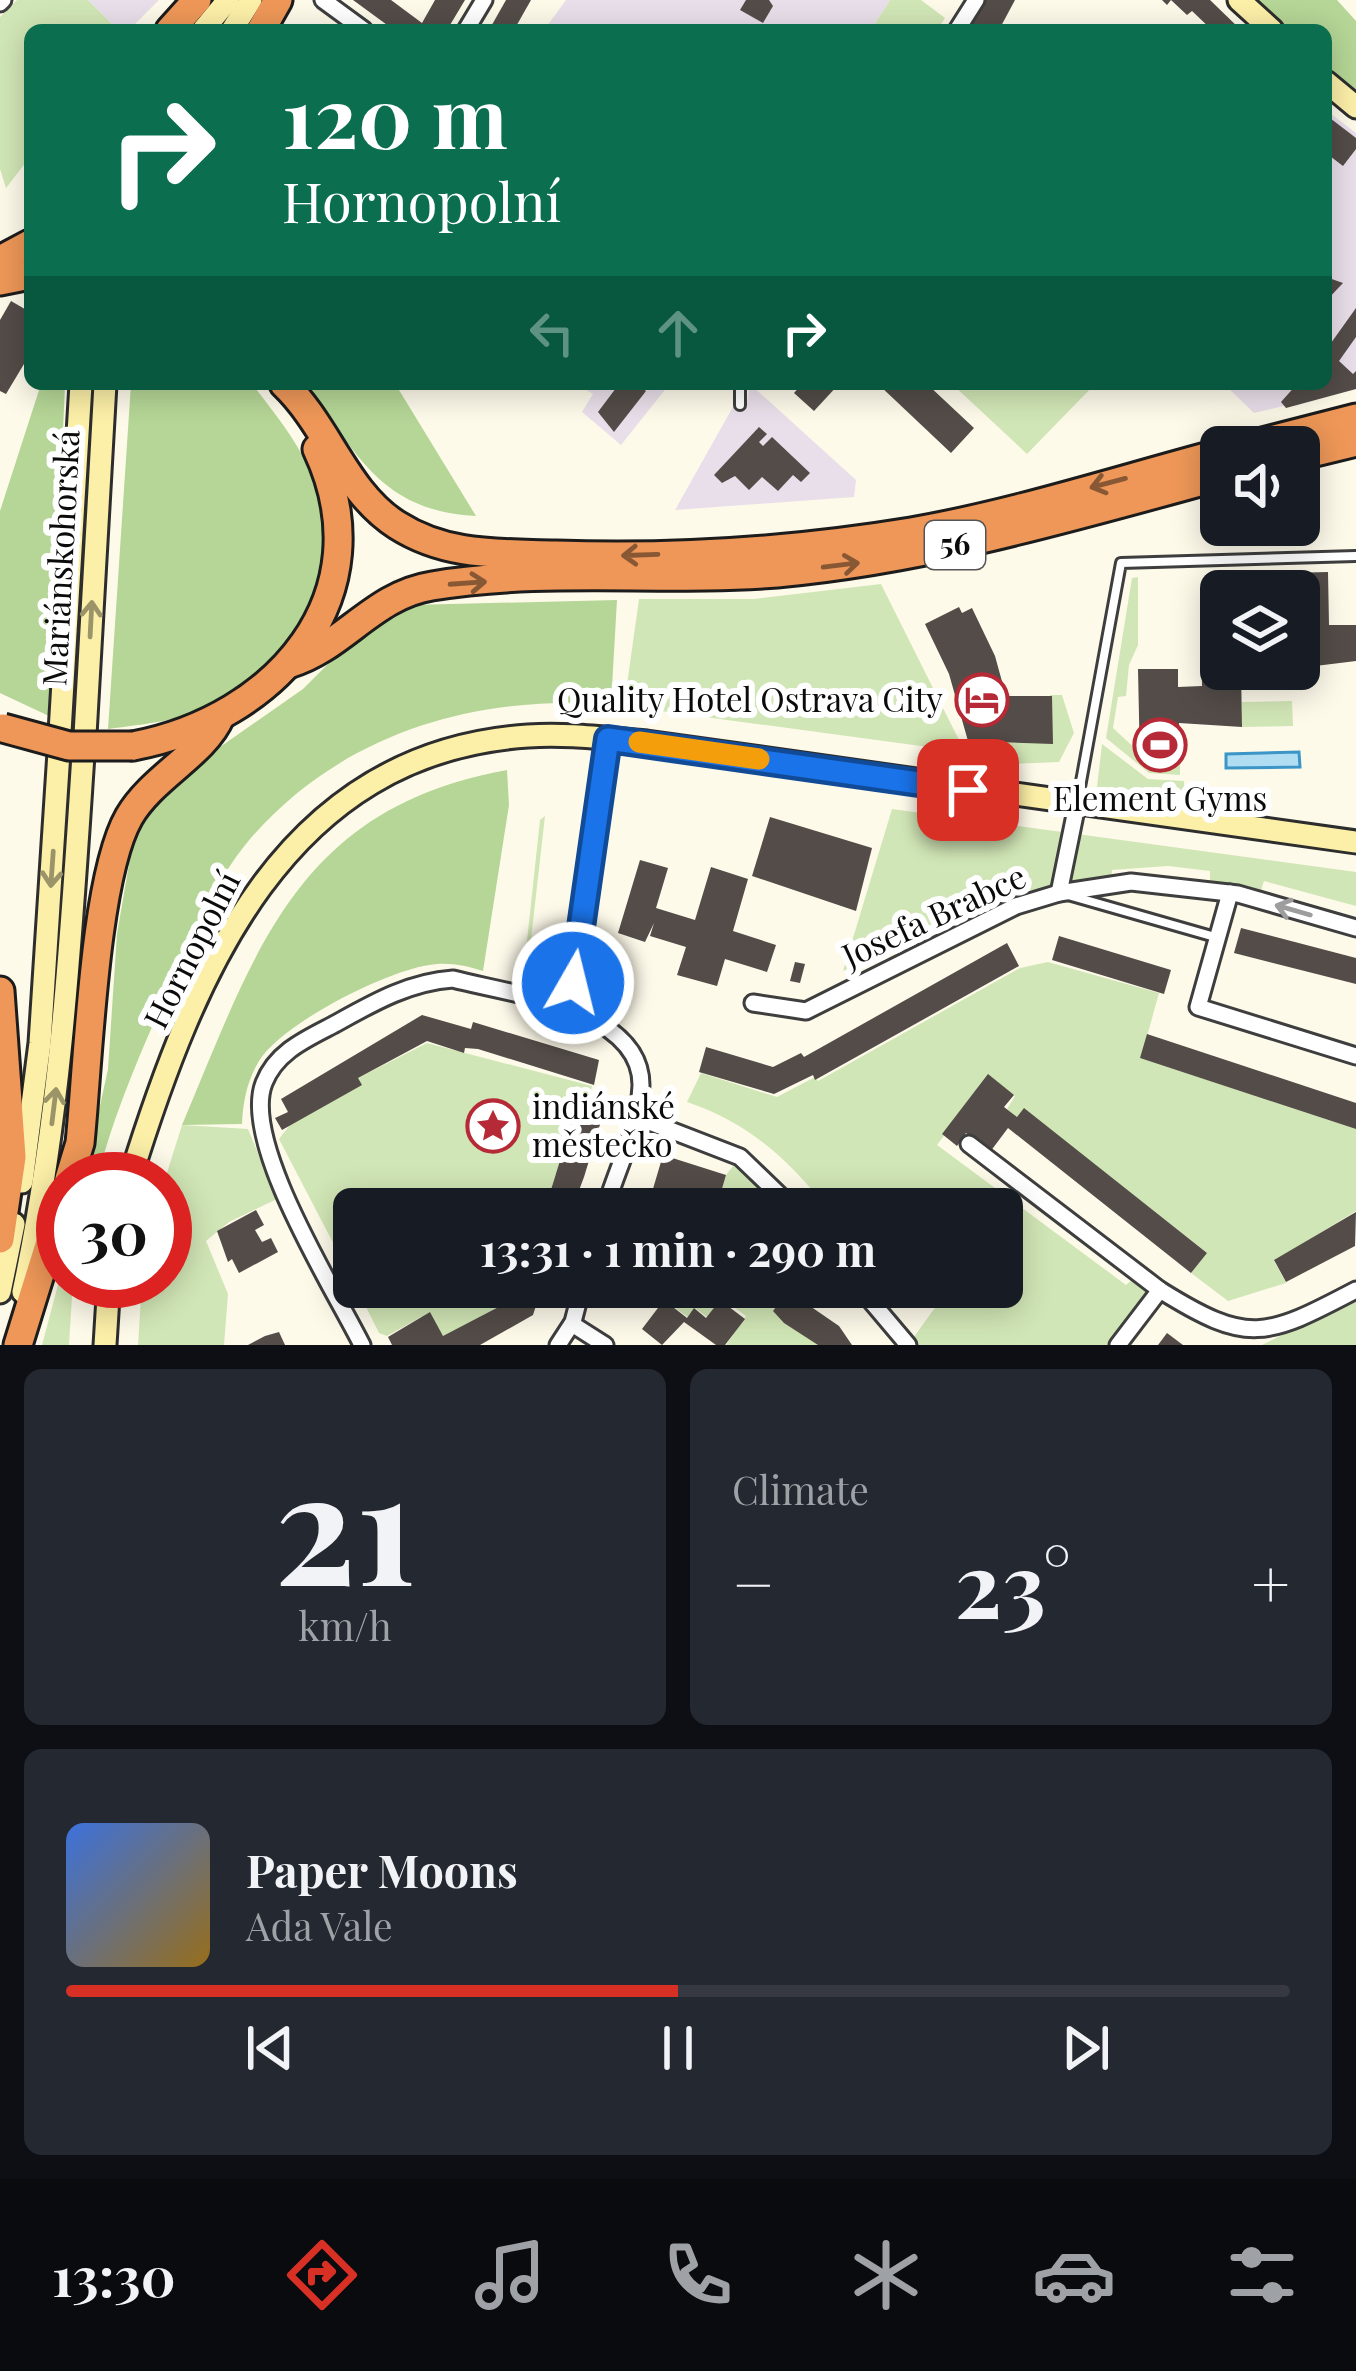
<!DOCTYPE html>
<html lang="en">
<head>
<meta charset="utf-8">
<style>
  body { margin:0; font-family:"Playfair Display",serif; background:#242831; color:#f1f3f6; height:100vh; display:flex; flex-direction:column; font-size:45px; white-space:nowrap }
  * { box-sizing:border-box; margin:0 }
  p { font-size:39px; color:#9ea1a6 }
  .icon { flex:none; width:66px; height:66px; fill:none; stroke:currentColor; stroke-width:2; stroke-linecap:round; stroke-linejoin:round }
  .map { position:relative; height:1345px; overflow:hidden }
  .details { display:flex; flex-direction:column; gap:24px; padding:24px; background:#0d0f14; flex:1 }
  .details>* { flex:none }
  .banner { position:absolute; left:24px; top:24px; width:1308px; height:366px; border-radius:18px; box-shadow:0 6px 30px #0003; background:#0b6e4f; color:#fff; overflow:hidden }
  .fabs { position:absolute; left:1200px; top:426px; display:grid; gap:24px }
  .fabs a { display:grid; place-items:center; width:120px; height:120px; border-radius:18px; background:#171b24; box-shadow:0 6px 30px #0003; font-size:60px }
  .speed { position:absolute; left:36px; top:1152px; display:flex; gap:24px; font-size:60px; font-weight:700; text-align:center }
  .speed>* { display:grid; place-content:center; width:156px; height:156px; border-radius:50%; background:#171b24; box-shadow:0 6px 30px #0003; line-height:1 }
  .speed .limit { border:18px solid #d22; background:#fff; color:#111 }
  .pin { position:absolute; display:grid; place-items:center; width:102px; height:102px; color:#fff; margin:-51px; border-radius:24px; box-shadow:0 6px 18px #0006 }
  .me { position:absolute; width:132px; margin:-66px; rotate:8deg; stroke-linejoin:round; filter:drop-shadow(0 0 9px #0008) }
  .turn { display:flex; align-items:center; gap:42px; height:252px; padding:0 60px; font-size:54px }
  .turn .icon { width:156px; height:156px; stroke-width:2.5 }
  .turn b { display:block; font-size:84px; line-height:102px }
  .lanes { display:flex; align-items:center; height:114px; padding:0 60px; background:#0003; justify-content:center; gap:60px; direction:ltr }
  .lanes .off { opacity:.35 }
  .big { font-size:90px; font-weight:700; line-height:1.1 }
  .details .tile { flex:1; display:flex; flex-direction:column; justify-content:center; gap:18px; min-width:0; padding:0 42px; border-radius:18px; background:#242831 }
  .details .dial { align-items:center; gap:0 }
  .dial b { font-size:156px; line-height:1 }
  .song { display:flex; align-items:center; gap:36px }
  .cover { width:144px; height:144px; border-radius:18px; background:linear-gradient(135deg,hsl(220 70% 55%),hsl(40 70% 35%)) }
  .played { height:12px; border-radius:6px; background:linear-gradient(90deg,#d93025 50%,#363941 50%) }
  .keys { display:flex; justify-content:space-around; direction:ltr }
  .heat { display:flex; justify-content:space-between; align-items:center; font-size:66px; direction:ltr }
  .details .tiles { flex:1; display:grid; gap:24px; grid-template-columns:1fr 1fr }
  .tile:last-child { grid-column:span 2 }
  .trip { position:absolute; left:333px; top:1188px; width:690px; height:120px; border-radius:18px; background:#171b24; box-shadow:0 6px 30px #0003; font-weight:700; line-height:120px; text-align:center }
  .menu { display:flex; height:192px; justify-content:space-around; align-items:center; background:#090b0e; color:#9ea1a6 }
  .menu .icon { width:84px; height:84px }
  .menu .selected { color:#d93025 }
  .menu b { font-size:54px; color:#f1f3f6 }
  .map>svg:first-child { display:block }
  .industrial { fill:#e9dfea }
  .green { fill:#d1e6b6 }
  .forest { fill:#b5d696 }
  .water { fill:#b1ddf3; stroke:#3b95c7; stroke-width:3 }
  .building { fill:#534c48 }
  .lines { fill:none; stroke-linecap:round; stroke-linejoin:round }
  .lane-casing { stroke:#3e3e3e; stroke-width:14 }
  .street-casing { stroke:#3e3e3e; stroke-width:21 }
  .secondary-casing { stroke:#2d2d2d; stroke-width:27 }
  .highway-casing { stroke:#1c1c1c; stroke-width:33 }
  .lane { stroke:#fff; stroke-width:8 }
  .street { stroke:#fff; stroke-width:15 }
  .secondary { stroke:#fcefa8; stroke-width:21 }
  .highway { stroke:#ee9758; stroke-width:27 }
  .highway-bridge-casing { stroke:#1c1c1c; stroke-width:33; stroke-linecap:butt }
  .highway-bridge { stroke:#ee9758; stroke-width:27 }
  .oneway { stroke:#885835 }
  .oneway2 { stroke:#9c9469 }
  .oneway3 { stroke:#9d9d9d }
  .route-casing { stroke:#114b97; stroke-width:30 }
  .route { stroke:#1a73e8; stroke-width:21 }
  .slow { stroke:#f59e0b; stroke-width:21 }
  .labels { text-anchor:middle; stroke-width:12; stroke-linejoin:round; paint-order:stroke }
  .shield { fill:#fff; stroke:#545454; stroke-width:3 }
  .shield-label { font-size:30px; font-weight:bold; fill:#0b0b0b }
  .street-label { font-size:33px; fill:#0b0b0b; stroke:#fff }
  .poi-label { font-size:33px; fill:#0b0b0b; stroke:#fff; text-anchor:end }
</style>
</head>
<body>
<div class="map">
<svg width="1356" height="1345" viewBox="0 0 1356 1345">
  <rect width="100%" height="100%" fill="#fefaea"/>
  <g class="industrial">
    <path d="M88,0H159L129,30H118Z"/>
    <path d="M566,0H890L871,30H544Z"/>
    <path d="M1326,110L1356,133V389L1254,413L1224,384H1326Z"/>
    <path d="M577,384H665L668,386L621,445L582,412L593,394Z"/>
    <path d="M750,384L856,480L854,497L675,510L734,405L747,404Z"/>
  </g>
  <g class="green">
    <path d="M17,0H88L118,30H30V157L6,188L0,169V17Z"/>
    <path d="M890,0H921L945,18L937,30H871Z"/>
    <path d="M952,384H1095L1027,454Z"/>
    <path d="M1138,577V645L1129,665L1126,696L1118,697L1113,728L1140,753L1180,763V775L1149,773L1106,738L1132,578Z"/>
    <path d="M881,584L965,752L624,706L639,599H754Z"/>
    <path d="M1050,695H1062L1074,733L1059,762L1010,764L1006,774L969,763L968,742L1051,743Z"/>
    <path d="M1292,701L1293,726L1242,727V702Z"/>
    <path d="M1102,744L1148,779L1184,781L1185,799L1097,787Z"/>
    <path d="M892,809L1356,872V906L1264,881L1258,900L1210,889V871L1168,866L1112,870L1111,885L1036,900L1028,885L843,971Z"/>
    <path d="M545,816L530,948L526,950L540,820Z"/>
    <path d="M1048,962L1159,993L1141,1058L1356,1129V1211L1274,1261L1286,1283L1228,1301L1191,1273L1206,1252L1026,1111L1019,1119L1007,1109L1015,1096L989,1077L937,1145L1126,1285L1134,1278L1156,1296L1118,1345H908L950,1287H1002V1209H828C788,1159 749,1123 687,1102L701,1073L777,1097L815,1077L818,1081L1020,968Z"/>
    <path d="M427,1043L592,1086L589,1100L579,1098L545,1209H354V1283L279,1139L293,1121L361,1084L358,1078Z"/>
    <path d="M182,1125L248,1129L277,1199L229,1222L206,1241L228,1294L224,1345H138L142,1281H165V1179Z"/>
    <path d="M740,1157L794,1209H716L726,1175Z"/>
    <path d="M63,1266V1281H73L69,1345H42Z"/>
    <path d="M356,1287H515L511,1300L443,1337L430,1312L387,1336L379,1333Z"/>
    <path d="M660,1287H794L776,1311L819,1345H726L746,1316L721,1298L707,1317L695,1308L688,1317L664,1300Z"/>
    <path d="M1356,1298V1345H1262Z"/>
  </g>
  <g class="forest">
    <path d="M1258,0H1337L1356,21V93L1326,65V30H1289Z"/>
    <path d="M41,384H65L51,717L0,693V511Z"/>
    <path d="M131,384H252C273,411 295,438 309,469C352,560 299,659 216,703C182,721 145,724 108,729Z"/>
    <path d="M306,384H400L399,390L476,516C381,511 357,454 306,384Z"/>
    <path d="M617,600L611,704C474,695 342,733 250,839C212,884 187,946 164,1000C138,1058 113,1117 97,1179H84L108,1069L117,934L133,841L170,782L303,689L346,646L411,605Z"/>
    <path d="M507,770L509,805L483,971C467,966 454,963 437,964C392,967 282,1023 259,1061C247,1081 243,1102 242,1124L182,1125C256,950 297,808 507,770Z"/>
  </g>
  <path class="water" d="M1299,752L1300,767L1226,768V754Z"/>
  <g class="building">
    <path d="M353,0H391L422,23L435,0H465L447,30H394Z"/>
    <path d="M506,0H531L514,30H489Z"/>
    <path d="M746,0H769L773,6L763,23L740,10Z"/>
    <path d="M983,0H1015L1000,28L966,30Z"/>
    <path d="M1162,0H1210L1241,30H1212L1192,11L1187,15L1171,0L1167,5Z"/>
    <path d="M1326,115L1356,138V149L1343,166L1326,153Z"/>
    <path d="M1326,277L1343,283L1326,301Z"/>
    <path d="M11,301L30,312V354L6,394L0,391V320Z"/>
    <path d="M1356,308V337L1339,361L1353,374L1356,371V389L1286,408L1281,402L1297,384H1326V350Z"/>
    <path d="M619,384H636L646,391L614,432L598,412Z"/>
    <path d="M802,384H839L814,411L794,393Z"/>
    <path d="M878,384H927L974,428L951,453Z"/>
    <path d="M759,427L767,434L759,442L763,446L772,437L810,473L801,482L793,475L778,491L762,477L749,490L735,476L722,483L714,475Z"/>
    <path d="M1312,492L1314,533L1292,534V525H1299V493Z"/>
    <path d="M1328,572L1329,625H1356V661L1299,668V591H1288V573Z"/>
    <path d="M959,607L962,613L972,608L995,656L1006,696H1052L1053,744L968,741L949,674L925,624Z"/>
    <path d="M1201,633H1221V669H1241L1242,727L1179,723L1180,763L1140,764L1138,669H1178V687L1202,686Z"/>
    <path d="M770,817L872,848L856,911L752,876Z"/>
    <path d="M640,860L668,868L656,908L695,920L711,867L748,879L733,931L776,945L767,972L725,959L717,986L677,975L686,947L650,936L654,923L645,942L618,933Z"/>
    <path d="M1241,928L1356,958V984L1234,953Z"/>
    <path d="M1059,936L1171,970L1164,994L1052,960Z"/>
    <path d="M1007,943L1019,966L815,1080L813,1075L774,1094L699,1072L706,1047L773,1067L801,1053L804,1057Z"/>
    <path d="M795,962L805,964L800,983L790,981Z"/>
    <path d="M422,1015L471,1029L473,1022L599,1060L594,1085L478,1049L465,1048L464,1053L427,1041L358,1078L362,1085L282,1130L275,1118L288,1112L281,1099Z"/>
    <path d="M1147,1034L1356,1103V1129L1140,1058Z"/>
    <path d="M988,1074L1014,1095L1004,1107L1017,1117L1024,1108L1207,1253L1191,1273L1008,1128L990,1152L966,1133L957,1146L942,1134Z"/>
    <path d="M580,1096L606,1105L584,1177L572,1209H545Z"/>
    <path d="M663,1155L726,1175L716,1209L678,1204L677,1209H647Z"/>
    <path d="M406,1194L414,1209L378,1205L392,1198Z"/>
    <path d="M939,1197L955,1209H929Z"/>
    <path d="M256,1210L264,1225L255,1230L262,1242L271,1238L278,1252L239,1273L232,1259L228,1262L217,1231Z"/>
    <path d="M1356,1212L1355,1246L1286,1282L1274,1260Z"/>
    <path d="M516,1287H542L533,1315L480,1345H392L388,1337L430,1312L443,1336L512,1300Z"/>
    <path d="M788,1291L839,1326L852,1345H818L784,1323L773,1311Z"/>
    <path d="M664,1300L687,1318L694,1308L706,1318L720,1300L745,1319L725,1345H716L684,1322L662,1345L642,1329Z"/>
    <path d="M279,1332L285,1345H248L265,1336Z"/>
    <path d="M1167,1333L1183,1345H1158Z"/>
  </g>
  <g class="lines">
    <g class="lane-casing">
      <g id="lane">
        <path d="M740,405V384"/>
        <path d="M1078,798L1121,563L1356,556"/>
        <path d="M1068,895L1215,937"/>
        <path d="M871,1301L888,1287"/>
      </g>
    </g>
    <g class="street-casing">
      <g id="street">
        <path d="M323,0L364,30"/>
        <path d="M0,3L3,0"/>
        <path d="M466,30L484,0"/>
        <path d="M957,30L976,0"/>
        <path d="M1059,893L1077,805"/>
        <path d="M1230,893L1198,1007L1356,1056"/>
        <path d="M753,1003L806,1011L1016,906L1059,893L1131,882L1238,894L1356,928"/>
        <path d="M569,1010L608,739"/>
        <path d="M634,1116L740,1157L794,1209"/>
        <path d="M969,1144L1160,1290"/>
        <path d="M859,1287L908,1345"/>
        <path d="M572,1324L605,1345"/>
        <path d="M362,1345C333,1287 241,1142 264,1083C276,1052 306,1039 333,1025C371,1004 408,982 453,979C509,994 641,1008 641,1085C640,1124 616,1171 605,1209"/>
        <path d="M558,1345L573,1322L582,1287"/>
        <path d="M1118,1345L1160,1290C1248,1345 1265,1338 1356,1290"/>
      </g>
    </g>
    <g class="secondary-casing">
      <g id="secondary">
        <path d="M1239,0L1272,30"/>
        <path d="M203,30L228,0"/>
        <path d="M232,30L251,0"/>
        <path d="M1326,82L1356,107"/>
        <path d="M60,732L81,384"/>
        <path d="M85,735L105,384"/>
        <path d="M130,1179C194,974 283,752 528,736C568,733 608,739 647,742L1356,842"/>
        <path d="M22,1182L40,1043L59,752"/>
        <path d="M0,1292L14,1224"/>
        <path d="M23,1292C61,1115 71,935 83,755"/>
        <path d="M105,1345L109,1281"/>
      </g>
    </g>
    <g class="highway-casing">
      <g id="highway">
        <path d="M170,30L197,0"/>
        <path d="M261,30L278,0"/>
        <path d="M0,260L30,244"/>
        <path d="M0,281L30,275"/>
        <path d="M284,384C328,426 345,492 397,525C447,557 500,553 556,555C674,559 795,551 911,532C1015,514 1119,480 1221,453"/>
        <path d="M1243,447L1356,418"/>
        <path d="M1299,456L1356,442"/>
        <path d="M291,663C343,647 374,595 432,586C544,567 664,582 777,573C929,559 1075,516 1221,476"/>
        <path d="M133,746C276,719 386,596 317,449"/>
        <path d="M0,991L12,1157L0,1239"/>
        <path d="M69,1179L80,1143C88,1065 94,878 129,817C152,777 204,754 220,717"/>
        <path d="M18,1345L63,1200"/>
      </g>
    </g>
    <use href="#lane" class="lane"/>
    <use href="#street" class="street"/>
    <use href="#secondary" class="secondary"/>
    <use href="#highway" class="highway"/>
    <g class="highway-bridge-casing">
      <path id="highway-bridge" d="M3,728L69,746H133"/>
    </g>
    <use href="#highway-bridge" class="highway-bridge"/>
  </g>
  <defs><path id="oneway-shaft" d="M-6 0H5M1.5-3L5.5 0L1.5 3" fill="none" stroke-width="1.6" stroke-linecap="round" stroke-linejoin="round" transform="scale(3)"/></defs>
  <g class="oneway">
    <use href="#oneway-shaft" transform="translate(1108 483) rotate(165)"/>
    <use href="#oneway-shaft" transform="translate(640 555) rotate(178)"/>
    <use href="#oneway-shaft" transform="translate(841 565) rotate(-7)"/>
    <use href="#oneway-shaft" transform="translate(468 583) rotate(-4)"/>
  </g>
  <g class="oneway2">
    <use href="#oneway-shaft" transform="translate(91 619) rotate(-87)"/>
    <use href="#oneway-shaft" transform="translate(52 869) rotate(94)"/>
    <use href="#oneway-shaft" transform="translate(54 1106) rotate(-83)"/>
  </g>
  <use class="oneway3" href="#oneway-shaft" transform="translate(1293 910) rotate(-164)"/>
  <g class="lines">
    <g class="route-casing">
      <path id="route" d="M573,983L608,739L968,790"/>
    </g>
    <use href="#route" class="route"/>
    <path class="slow" d="M639,742L759,759"/>
  </g>
  <defs>
    <g id="hotel-ring" transform="scale(2.7)"><circle r="9.5" fill="#fff" stroke="#b52a36" stroke-width="1.5"/><path d="M-6-4.5h1.5V1H6V5H4.5V3h-9V5H-6ZM-4 0a1.8 1.8 0 1 1 3.6 0ZM.5 0V-2.5h3Q6-2.5 6 0Z" fill="#b52a36"/></g>
    <g id="stadium-ring" transform="scale(2.7)"><circle r="9.5" fill="#fff" stroke="#b52a36" stroke-width="1.5"/><path d="M0-5a6.5 5 0 1 0 0 10a6.5 5 0 1 0 0-10ZM-3.5-1.8h7v3.6h-7Z" fill="#b52a36"/></g>
    <g id="sight-ring" transform="scale(2.7)"><circle r="9.5" fill="#fff" stroke="#b52a36" stroke-width="1.5"/><path d="M0-6L1.8-2.2L6-1.7L2.9 1.2L3.7 5.4L0 3.3L-3.7 5.4L-2.9 1.2L-6-1.7L-1.8-2.2Z" fill="#b52a36"/></g>
  </defs>
  <g fill-rule="evenodd">
    <use href="#hotel-ring" x="982" y="700"/>
    <use href="#stadium-ring" x="1160" y="745"/>
    <use href="#sight-ring" x="493" y="1126"/>
  </g>
  <g class="labels">
    <rect class="shield" x="925" y="521" width="60" height="48" rx="9"/>
    <g class="shield-label">
      <text x="955" y="555">56</text>
    </g>
    <g class="street-label">
      <text transform="translate(61 558) rotate(-87)" y="12">Mariánskohorská</text>
      <text transform="translate(934 916) rotate(-25)" y="12">Josefa Brabce</text>
      <text transform="translate(192 950) rotate(-63)" y="12">Hornopolní</text>
    </g>
    <g class="poi-label">
      <text x="943" y="712">Quality Hotel Ostrava City</text>
      <text x="1160" y="811" text-anchor="middle">Element Gyms</text>
      <text x="532" y="1119" text-anchor="start">indiánské<tspan x="532" dy="38">městečko</tspan></text>
    </g>
  </g>
</svg>
<div class="fabs">
<a><svg class="icon" aria-label="sound" viewBox="0 0 24 24"><path d="M4 9h4l5-4v14l-5-4H4zM17 9q2 3 0 6"/></svg></a>
<a><svg class="icon" aria-label="layers" viewBox="0 0 24 24"><path d="M12 4l9 5-9 5-9-5zM3 14l9 5 9-5"/></svg></a>
</div>
<div class="speed"><div class="limit">30</div></div>
<div class="pin" style="left:968px;top:790px;background:#d93025"><svg class="icon" aria-label="arrive" viewBox="0 0 24 24"><path d="M6 21V4h12l-3 4 3 4H6"/></svg></div>
<svg class="me" style="left:573px;top:983px" viewBox="-20 -20 40 40"><circle r="17" fill="#1a73e8" stroke="#fff" stroke-width="3"/><path d="M0-11L8 9 0 5-8 9z" fill="#fff"/></svg>
<div class="trip">13:31 · 1 min · 290 m</div>
<div class="banner">
<div class="turn"><svg class="icon" aria-label="right" viewBox="0 0 24 24"><path d="M7 20v-9h11M14 6l5 5-5 5"/></svg><div><b>120 m</b>Hornopolní</div></div>
<div class="lanes"><svg class="icon off" aria-label="left" viewBox="0 0 24 24"><path d="M17 20v-9H6M10 6l-5 5 5 5"/></svg><svg class="icon off" aria-label="ahead" viewBox="0 0 24 24"><path d="M12 20V5M6 11l6-6 6 6"/></svg><svg class="icon" aria-label="right" viewBox="0 0 24 24"><path d="M7 20v-9h11M14 6l5 5-5 5"/></svg></div>
</div>
</div>
<section class="details">
<div class="tiles">
<div class="tile dial"><b>21</b><p>km/h</p></div>
<div class="tile"><p>Climate</p>
<div class="heat"><a>−</a><b class="big">23°</b><a>+</a></div>
</div>
<div class="tile">
<div class="song"><i class="cover"></i><div><b>Paper Moons</b><p>Ada Vale</p></div></div>
<div class="played"></div>
<div class="keys"><svg class="icon" aria-label="previous" viewBox="0 0 24 24"><path d="M18 5L8 12l10 7zM5 5v14"/></svg><svg class="icon" aria-label="pause" viewBox="0 0 24 24"><path d="M8 5v14M16 5v14"/></svg><svg class="icon" aria-label="next" viewBox="0 0 24 24"><path d="M6 5l10 7-10 7zM19 5v14"/></svg></div>
</div>
</div>
</section>
<nav class="menu">
<b>13:30</b>
<svg class="icon selected" aria-label="directions" viewBox="0 0 24 24"><path d="M12 3l9 9-9 9-9-9zM9 14v-3h6M13 9l2 2-2 2"/></svg>
<svg class="icon" aria-label="music" viewBox="0 0 24 24"><path d="M9 18V5l10-2v13"/><circle cx="6" cy="18" r="3"/><circle cx="16" cy="16" r="3"/></svg>
<svg class="icon" aria-label="phone" viewBox="0 0 24 24"><path d="M5 4h4l2 5-3 2q2 4 5 5l2-3 5 2v4C11 20 4 13 5 4z"/></svg>
<svg class="icon" aria-label="climate" viewBox="0 0 24 24"><path d="M12 3v18M4 7l16 10M4 17L20 7"/></svg>
<svg class="icon" aria-label="car" viewBox="0 0 24 24"><path d="M5 17H2v-5l4-1 3-4h7l3 4 3 1v5h-3M9 17h6M6 11h13"/><circle cx="7" cy="17" r="2"/><circle cx="17" cy="17" r="2"/></svg>
<svg class="icon" aria-label="filters" viewBox="0 0 24 24"><path d="M4 7h16M4 17h16"/><circle cx="9" cy="7" r="2"/><circle cx="15" cy="17" r="2"/></svg>
</nav>
</body>
</html>
